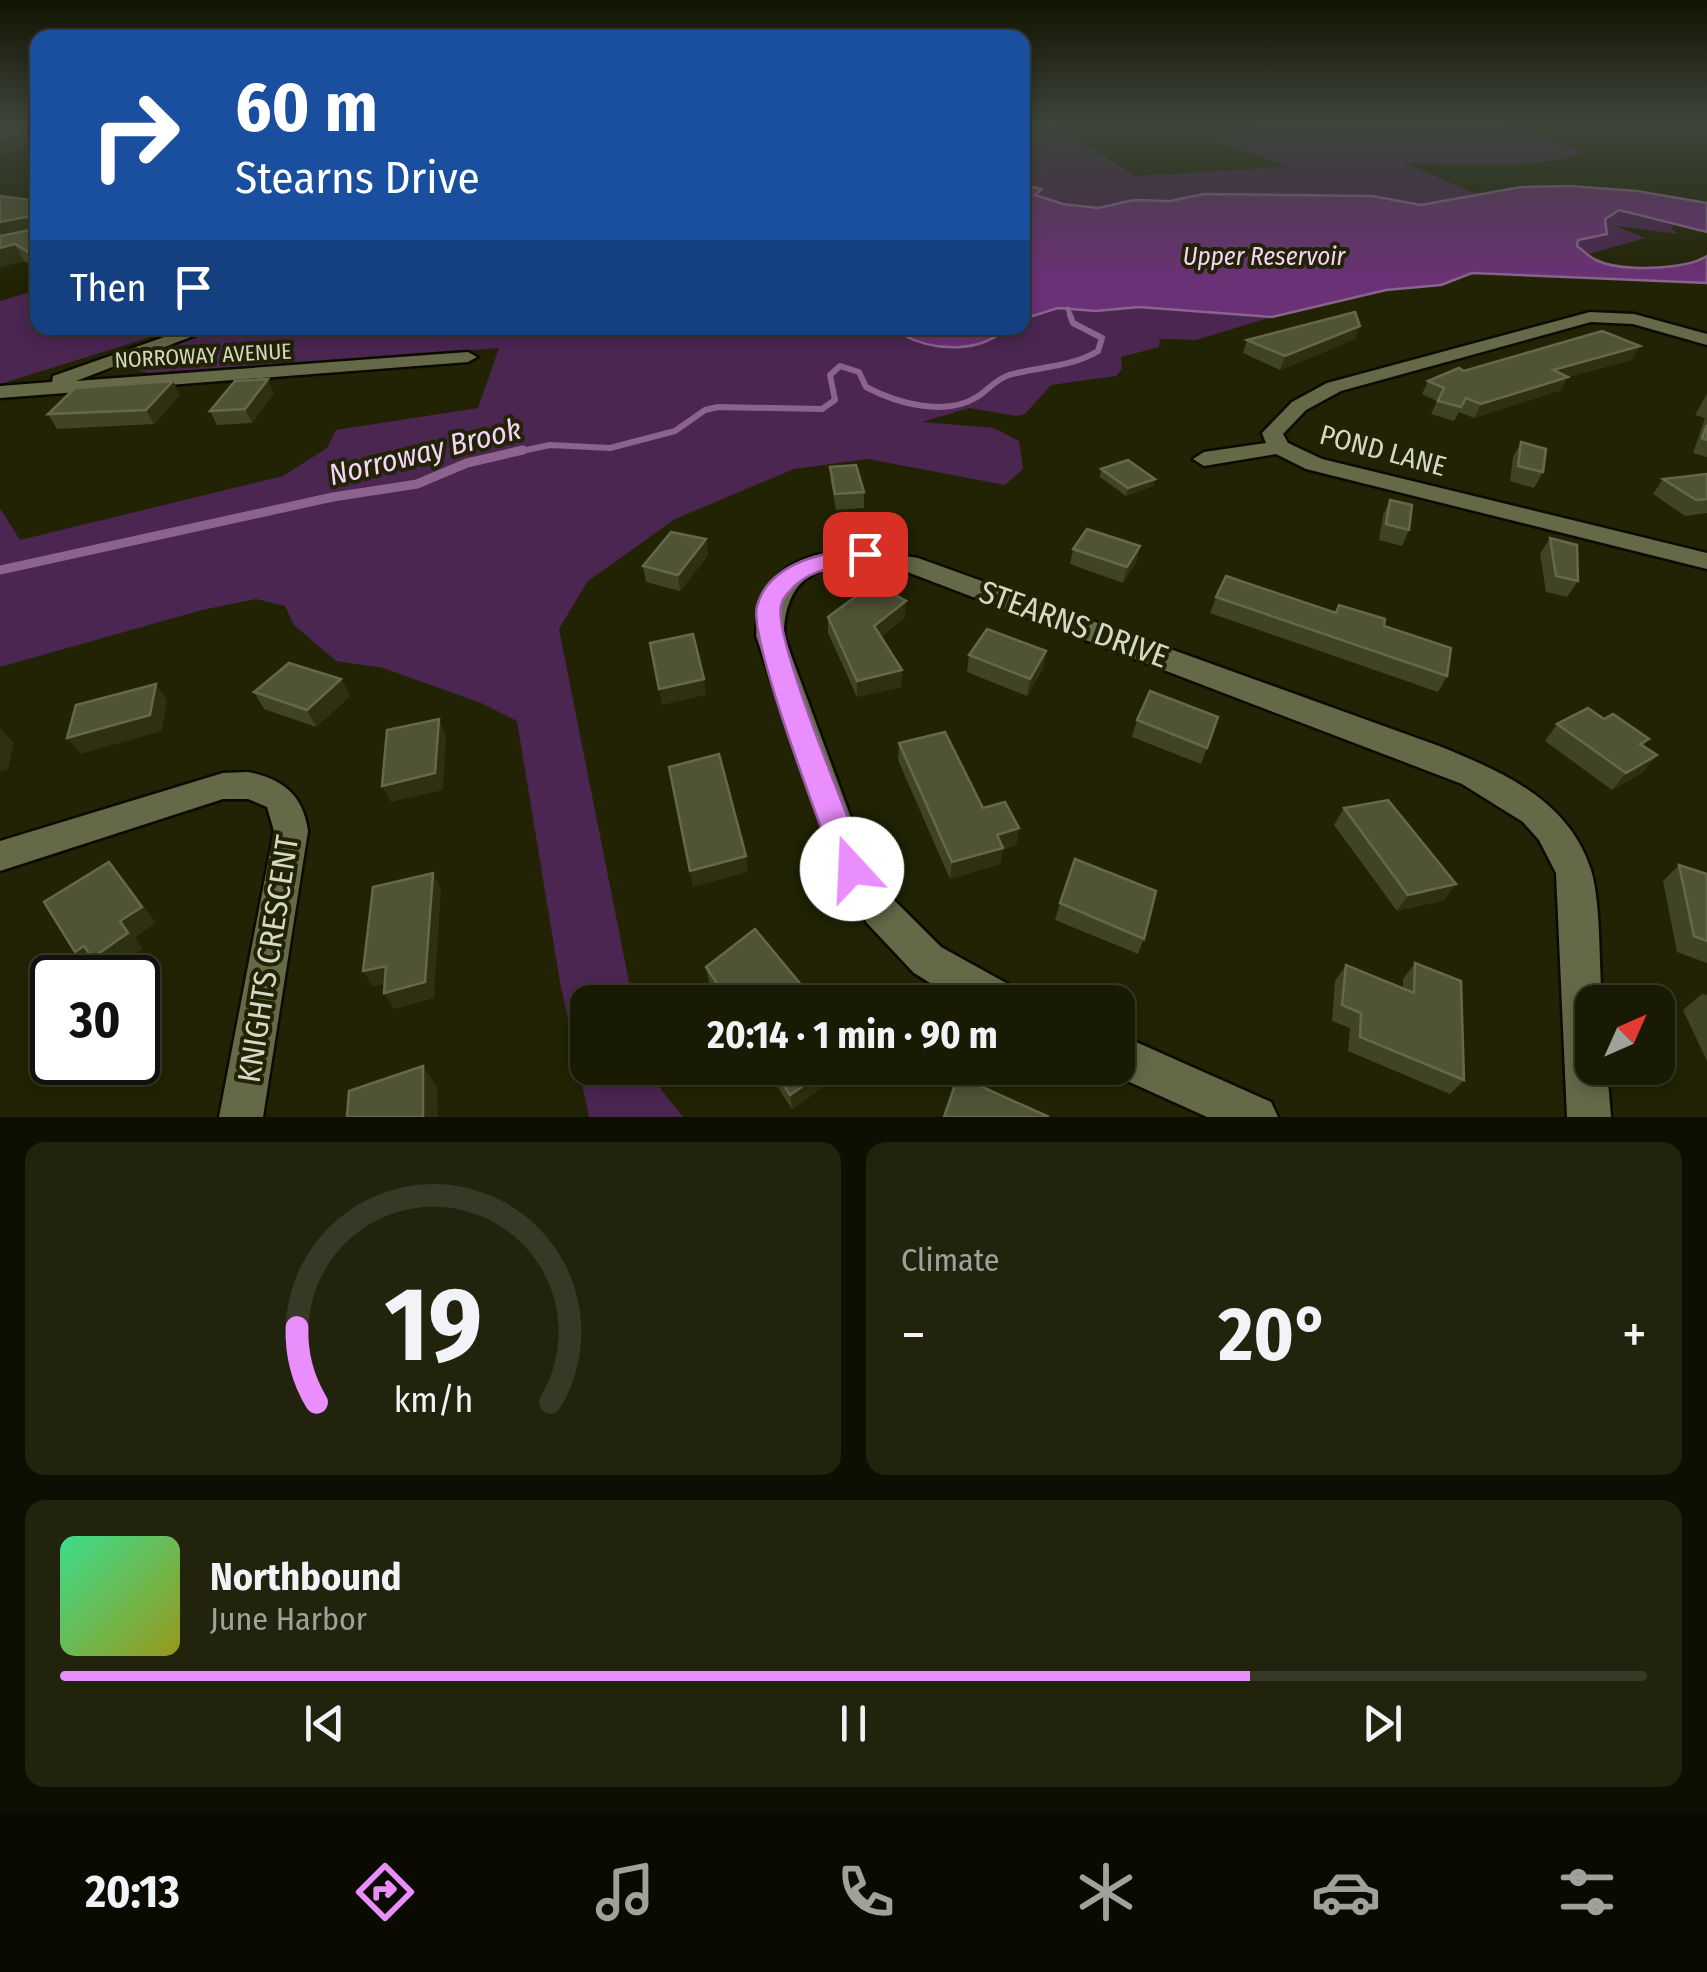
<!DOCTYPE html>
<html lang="en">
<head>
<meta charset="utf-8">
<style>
  body { margin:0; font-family:"Fira Sans Condensed",sans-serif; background:#22230d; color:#f1f3f6; height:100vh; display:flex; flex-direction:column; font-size:38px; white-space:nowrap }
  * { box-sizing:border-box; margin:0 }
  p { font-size:32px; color:#9fa19a }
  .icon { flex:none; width:55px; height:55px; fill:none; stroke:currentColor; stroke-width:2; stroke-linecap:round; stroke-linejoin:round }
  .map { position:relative; height:1117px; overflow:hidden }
  .panel { display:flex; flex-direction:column; gap:25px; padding:25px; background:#0e0e02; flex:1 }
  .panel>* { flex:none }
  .guide { position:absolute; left:30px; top:30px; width:1000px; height:305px; border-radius:20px; box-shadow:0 5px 15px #0003,0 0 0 2px #373825; background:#1a4fa0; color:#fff; overflow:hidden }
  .needle { width:65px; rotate:45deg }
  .fabs { position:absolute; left:1575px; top:985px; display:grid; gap:20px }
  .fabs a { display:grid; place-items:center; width:100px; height:100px; border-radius:20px; background:#191a03; box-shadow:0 5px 15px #0003,0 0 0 2px #373825; font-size:50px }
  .speed { position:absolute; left:30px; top:955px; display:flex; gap:20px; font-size:50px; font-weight:700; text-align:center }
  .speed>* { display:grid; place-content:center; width:130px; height:130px; border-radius:50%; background:#191a03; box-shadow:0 5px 15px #0003,0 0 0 2px #373825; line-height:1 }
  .speed .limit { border:5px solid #111; border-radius:15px; background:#fff; color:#111 }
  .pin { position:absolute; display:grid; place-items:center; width:85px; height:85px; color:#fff; margin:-42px; border-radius:20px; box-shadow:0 5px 15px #0006 }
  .me { position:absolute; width:110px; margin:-55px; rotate:340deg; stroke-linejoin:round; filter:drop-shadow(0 0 8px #0008) }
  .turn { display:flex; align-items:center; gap:35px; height:210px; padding:0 40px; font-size:45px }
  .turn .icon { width:130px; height:130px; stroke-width:2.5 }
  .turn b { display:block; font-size:70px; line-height:85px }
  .then { display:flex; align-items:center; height:95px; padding:0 40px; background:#0003; gap:20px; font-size:38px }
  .big { font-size:75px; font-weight:700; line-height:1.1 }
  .panel .tile { flex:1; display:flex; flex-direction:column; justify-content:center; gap:15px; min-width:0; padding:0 35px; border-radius:20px; background:#22230d }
  .panel .dial { align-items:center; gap:0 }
  .dial svg { height:260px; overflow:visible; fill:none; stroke:#373825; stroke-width:7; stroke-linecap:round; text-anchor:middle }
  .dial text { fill:#f1f3f6; stroke:none }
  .song { display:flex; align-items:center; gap:30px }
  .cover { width:120px; height:120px; border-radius:15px; background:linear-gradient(135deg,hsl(150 70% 55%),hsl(60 70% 35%)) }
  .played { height:10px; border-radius:5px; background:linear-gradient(90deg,#ea8dfd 75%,#373825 75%) }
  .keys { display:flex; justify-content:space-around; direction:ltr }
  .heat { display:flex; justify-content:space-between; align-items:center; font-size:55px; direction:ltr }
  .panel .tiles { flex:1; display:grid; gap:25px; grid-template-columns:1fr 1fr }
  .tile:last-child { grid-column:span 2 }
  .trip { position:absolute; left:570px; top:985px; width:565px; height:100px; border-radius:20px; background:#191a03; box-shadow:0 5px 15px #0003,0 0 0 2px #373825; font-weight:700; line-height:100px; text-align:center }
  .tabs { display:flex; height:160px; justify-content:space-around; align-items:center; background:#0a0a01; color:#9fa19a }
  .tabs .icon { width:70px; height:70px }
  .tabs .selected { color:#ea8dfd }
  .tabs b { font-size:45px; color:#f1f3f6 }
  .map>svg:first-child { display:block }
  .green { fill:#4a2651 }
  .water { fill:#6b3176; stroke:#8b638e; stroke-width:2.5 }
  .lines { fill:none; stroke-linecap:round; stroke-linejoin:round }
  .stream-far2 { stroke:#8b638e; stroke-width:5 }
  .stream-far1 { stroke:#8b638e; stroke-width:6 }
  .stream { stroke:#8b638e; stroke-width:9 }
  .street-casing { stroke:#0b0b00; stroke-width:5 }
  .street { fill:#656948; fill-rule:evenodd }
  .wall { fill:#414325 }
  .shaded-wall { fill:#2e3011 }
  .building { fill:#515336; stroke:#66684d; stroke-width:2.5 }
  .route { fill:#ea8dfd; stroke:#985ca4; stroke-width:2.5 }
  .labels { text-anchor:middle; stroke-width:8; stroke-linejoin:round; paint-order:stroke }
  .far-street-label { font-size:22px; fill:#d6d8c6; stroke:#212304 }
  .far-water-label { font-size:25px; font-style:italic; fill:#f4d4fa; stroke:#212304 }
  .street-label { font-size:28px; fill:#d6d8c6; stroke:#212304 }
  .water-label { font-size:30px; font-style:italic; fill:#f4d4fa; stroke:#212304 }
  .near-street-label { font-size:32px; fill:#d6d8c6; stroke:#212304 }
</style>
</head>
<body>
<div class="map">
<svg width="1707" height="1117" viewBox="0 0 1707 1117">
  <rect width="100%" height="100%" fill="#212304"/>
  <g class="green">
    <path d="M1023,125H1053L1136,176L1289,167L1214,141L1220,135L1255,125H1498L1520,129L1583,151C1563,170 1438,162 1404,163L1479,195L1421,205L1382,197L1134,200L1098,208L1045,200L1023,190Z"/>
    <path d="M1619,210L1675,226L1670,228L1679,234L1615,226L1645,238L1589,254L1577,246L1578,240L1607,234L1605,219Z"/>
    <path d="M37,290L38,328H180L0,384V301Z"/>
    <path d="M1139,307L1272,317L1196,340L1160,339L1159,347L1121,357L1122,369L1116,376L1051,385L1025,414L1017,416L969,408L922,422L994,428L1019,441L1023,469L1005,485L868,459L794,469L675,519L587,582L559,629L633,1002H588V1068H644L683,1117H589L560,982L517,721L481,703L383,668L336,661L294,625L285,606L256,599L202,610L0,667V508L20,540L283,476L327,448L336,430L478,408L499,348L148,373L132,369L142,356L223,328H911L904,330C940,347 975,356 1007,328H1022L1023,319L1058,308L1096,311Z"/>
  </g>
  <g class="water">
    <path d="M1023,185L1042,189L1035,195L1063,204L1098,208L1134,200L1170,201L1204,194L1372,196L1421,205L1521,187L1570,186L1637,191L1707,203V232L1619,210L1605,219L1607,234L1578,240L1577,246C1584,251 1589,257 1596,260C1621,272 1684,270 1707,256V283L1472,273L1441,285L1386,290L1272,317L1139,307L1096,311L1058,308L1023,319Z"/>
    <path d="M911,328H1007C980,353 935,352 903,335Z"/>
  </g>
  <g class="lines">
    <path class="stream-far2" d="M1068,309L1071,318"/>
    <path class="stream-far1" d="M512,453L550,445L610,448L675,431L705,410L718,407L822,409L835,400L830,375L840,366L859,372L866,387C896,403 945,417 977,397C988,390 996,379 1009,375C1040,366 1070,368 1098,351L1102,338L1073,323L1070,315"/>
    <path class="stream" d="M0,570L333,497L417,484L467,463L523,450"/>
    <g class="street-casing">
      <g id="street">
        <path d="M1590,312L1634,314L1707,334V345L1633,324L1591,322L1341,391L1306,410L1283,434L1288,443L1322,459L1707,553V569L1306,469L1276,454L1204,466L1193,459L1204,452L1266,443L1262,433L1292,402L1327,383Z"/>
        <path d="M190,328H214L76,381L468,352L477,357L468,362L0,398V386L52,382L53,376Z"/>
        <path d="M862,549L918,558L1439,746C1502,772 1568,799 1591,870C1601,903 1599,966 1602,1002H1592V1068H1607L1611,1117H1567L1556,873L1539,840L1523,822L1462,784L902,570C842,557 784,562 784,636L850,815L875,871L893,899L941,947L1015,988L1021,1002H961L914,973L867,923L830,851L756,636C759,568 800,552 862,549Z"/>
        <path d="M248,772C283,779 303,795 308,831L263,1117H219L274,831L267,807L248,799H223L0,871V841L223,773Z"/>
        <path d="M1118,1034L1271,1102L1278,1117H1207L1103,1070L1118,1068Z"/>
      </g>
    </g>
    <use href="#street" class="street"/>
  </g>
  <g class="wall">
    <path d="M0,196L29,200L38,198V269L24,261L0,267Z"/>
    <path d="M1355,339L1280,370L1243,353L1247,340Z"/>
    <path d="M1632,360L1567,377L1561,390L1474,418L1459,412L1454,421L1431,414L1437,401L1422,394L1428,381L1464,371Z"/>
    <path d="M274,393L252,423L217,425L210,411Z"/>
    <path d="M1707,394V457L1693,453L1705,418L1695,415Z"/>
    <path d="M180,395L154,424L57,429L48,414Z"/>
    <path d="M1521,442L1543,472L1534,488L1510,481L1513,457Z"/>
    <path d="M830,467L864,492V508L836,510L831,482Z"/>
    <path d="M1101,469L1155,479L1153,486L1126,496L1100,477Z"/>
    <path d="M1707,474V513L1685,516L1653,494L1663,479Z"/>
    <path d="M1390,500L1409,530L1402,546L1379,540L1383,515Z"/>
    <path d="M1550,538L1578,581L1567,597L1546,592L1540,554Z"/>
    <path d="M706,539L708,555L680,591L646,582L643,566Z"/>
    <path d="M1140,546L1136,562L1123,583L1070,564L1073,549Z"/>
    <path d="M1216,597L1335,612L1339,605L1384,626L1447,676L1438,692L1210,613Z"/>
    <path d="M828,617H905L881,637L902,670L901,687L857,697L828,633Z"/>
    <path d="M1046,651L1043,668L1027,696L967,672L969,655Z"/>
    <path d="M341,679L350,696L316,727L264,709L254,692Z"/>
    <path d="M1218,717L1201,764L1132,737L1137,720Z"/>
    <path d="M1604,719L1649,739L1643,746L1657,755L1643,772L1612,790L1545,741L1557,724Z"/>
    <path d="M899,743L983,808L1019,828L1016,845L1003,849L1000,864L950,879L898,760Z"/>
    <path d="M1344,808L1456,884L1444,900L1397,911L1334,825Z"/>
    <path d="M1679,865L1707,874V963L1677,952L1663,881Z"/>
    <path d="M1060,903L1144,939L1138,954L1055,920Z"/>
    <path d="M1415,963L1464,1080L1450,1094L1348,1051L1350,1028L1332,1021L1335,981L1346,965L1403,988V979Z"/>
    <path d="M706,967L812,998V1002H722L709,982Z"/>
    <path d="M1702,994L1707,995V1061L1683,1010Z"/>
    <path d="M765,1068H847V1070L792,1109Z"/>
  </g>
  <g class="shaded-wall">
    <path d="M38,128V145L2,155L0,151V137Z"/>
    <path d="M31,216L38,227L0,240V222Z"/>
    <path d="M15,244L24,261L0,267V248Z"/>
    <path d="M1360,326L1355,339L1280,370L1285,356Z"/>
    <path d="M1640,346L1632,360L1567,377L1561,390L1474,418L1481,404L1553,370Z"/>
    <path d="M268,379L274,393L252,423L245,409Z"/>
    <path d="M173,381L180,395L154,424L146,410Z"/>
    <path d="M1155,479L1153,486L1126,496L1128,488Z"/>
    <path d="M706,539L708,555L680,591L678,575Z"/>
    <path d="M1140,546L1136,562L1123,583L1127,567Z"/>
    <path d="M906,601L905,617L874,642V626Z"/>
    <path d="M1046,651L1043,668L1027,696L1030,679Z"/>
    <path d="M902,670L901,687L857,697V681Z"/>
    <path d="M341,679L350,696L316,727L307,710Z"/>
    <path d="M704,679L706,695L662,705L659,689Z"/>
    <path d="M156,684L167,700L162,731L81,754L67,738Z"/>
    <path d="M439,719L446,736L443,790L391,802L382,786Z"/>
    <path d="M0,728L14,743L8,769L0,771Z"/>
    <path d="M1657,755L1643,772L1612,790L1626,773Z"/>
    <path d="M1019,828L1016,845L1003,849L1000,864L950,879L952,862L997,835Z"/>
    <path d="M746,856L748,872L693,887L690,871Z"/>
    <path d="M109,862L123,878L156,923L135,937L143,949L108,974L97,963L91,968L75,952L120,921Z"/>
    <path d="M433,873L441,889L434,998L394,1009L384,993Z"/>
    <path d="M1456,884L1444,900L1397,911L1408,895Z"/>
    <path d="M386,966L396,981L373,987L363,971Z"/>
    <path d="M423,1066L437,1087L438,1117H423Z"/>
    <path d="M829,1068H847V1070L792,1109L790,1095Z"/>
  </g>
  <g class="building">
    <path d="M9,125H38V128L0,137V128Z"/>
    <path d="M0,196L29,200L38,198V254L33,255L15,244L0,248V236L30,230L31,216L0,222Z"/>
    <path d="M1355,312L1360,326L1285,356L1247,340Z"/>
    <path d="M1602,331L1640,346L1553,370L1568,377L1481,404L1466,398L1461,407L1438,401L1444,388L1428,381L1459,368L1464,371Z"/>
    <path d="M268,379L245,409L210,411L235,381Z"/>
    <path d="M173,381L146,410L48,414L75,388Z"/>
    <path d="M1707,425V440L1702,438Z"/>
    <path d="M1521,442L1546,449L1543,472L1518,466Z"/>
    <path d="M1128,460L1155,479L1128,488L1101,469Z"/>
    <path d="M856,465L864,492L835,494L830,467Z"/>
    <path d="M1707,474V499L1696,500L1663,479Z"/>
    <path d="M1390,500L1412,505L1409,530L1386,524Z"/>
    <path d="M1087,529L1140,546L1127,567L1073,549Z"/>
    <path d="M671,532L706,539L678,575L643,566Z"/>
    <path d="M1550,538L1577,545L1578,581L1556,576Z"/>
    <path d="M1226,576L1336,613L1339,605L1385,619L1384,626L1451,648L1447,676L1216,597Z"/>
    <path d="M874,583L906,601L874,626L902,670L857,681L828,617Z"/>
    <path d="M987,629L1046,651L1030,679L969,655Z"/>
    <path d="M693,634L704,679L659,689L650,643Z"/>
    <path d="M289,663L341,679L307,710L254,692Z"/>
    <path d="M156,684L150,715L67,738L76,705Z"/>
    <path d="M1150,691L1218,717L1207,748L1137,720Z"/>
    <path d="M1588,708L1604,719L1613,714L1649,739L1640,744L1657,755L1626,773L1557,724Z"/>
    <path d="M439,719L435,773L382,786L387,730Z"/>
    <path d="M945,732L983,808L1005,802L1019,828L997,835L1003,848L952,862L899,743Z"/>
    <path d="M719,754L746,856L690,871L669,767Z"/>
    <path d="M1388,800L1456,884L1408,895L1344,808Z"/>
    <path d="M1075,859L1156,891L1144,939L1060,903Z"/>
    <path d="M109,862L142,907L120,921L128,933L92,958L84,946L75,952L44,902Z"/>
    <path d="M1679,865L1707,874V941L1694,936Z"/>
    <path d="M433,873L425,982L384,993L386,966L363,971L373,887Z"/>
    <path d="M755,929L812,998L806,1002H730L706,967Z"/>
    <path d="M1415,963L1461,981L1464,1080L1360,1037L1361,1013L1342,1005L1346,965L1414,993Z"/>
    <path d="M423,1066V1117H347L349,1091Z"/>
    <path d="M772,1068H829L790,1095Z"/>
    <path d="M958,1076L1049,1117H944Z"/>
  </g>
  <linearGradient id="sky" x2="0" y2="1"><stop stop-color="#121302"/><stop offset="0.44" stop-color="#3d453a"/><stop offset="1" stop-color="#3d453a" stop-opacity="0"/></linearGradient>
  <rect width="1707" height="281" fill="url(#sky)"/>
  <path class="route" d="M865,547L873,549L876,554L873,560C843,567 810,566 789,592C785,596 782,601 781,606C773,638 852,826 868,869L864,879L852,883L841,879L836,869C821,826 748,639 757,606C769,561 827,552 865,547Z"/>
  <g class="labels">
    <g class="far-street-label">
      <text transform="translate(203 355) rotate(-3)" y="8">NORROWAY AVENUE</text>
    </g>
    <g class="far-water-label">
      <text x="1264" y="265">Upper Reservoir</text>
    </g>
    <g class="street-label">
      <text transform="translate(1383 450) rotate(15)" y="10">POND LANE</text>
    </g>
    <g class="water-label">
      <text transform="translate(425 452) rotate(-14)" y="10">Norroway Brook</text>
    </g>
    <g class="near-street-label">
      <text transform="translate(1074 624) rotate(20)" y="11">STEARNS DRIVE</text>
      <text transform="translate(268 959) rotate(-81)" y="11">KNIGHTS CRESCENT</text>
    </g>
  </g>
</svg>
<div class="fabs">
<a><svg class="needle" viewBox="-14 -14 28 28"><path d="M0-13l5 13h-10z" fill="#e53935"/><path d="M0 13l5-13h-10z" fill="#9fa19a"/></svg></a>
</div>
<div class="speed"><div class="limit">30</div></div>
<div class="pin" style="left:865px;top:554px;background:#d93025"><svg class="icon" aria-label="arrive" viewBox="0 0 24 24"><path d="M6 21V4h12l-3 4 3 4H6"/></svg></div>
<svg class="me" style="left:852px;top:869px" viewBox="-20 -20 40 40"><circle r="19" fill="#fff"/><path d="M0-13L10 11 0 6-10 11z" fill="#ea8dfd"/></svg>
<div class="trip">20:14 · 1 min · 90 m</div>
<div class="guide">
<div class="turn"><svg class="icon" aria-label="right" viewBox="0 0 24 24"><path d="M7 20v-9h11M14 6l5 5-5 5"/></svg><div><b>60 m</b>Stearns Drive</div></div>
<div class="then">Then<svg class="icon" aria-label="arrive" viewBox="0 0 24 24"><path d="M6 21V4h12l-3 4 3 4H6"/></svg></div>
</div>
</div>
<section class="panel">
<div class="tiles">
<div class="tile dial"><svg viewBox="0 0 100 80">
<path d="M14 69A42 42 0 1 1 86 69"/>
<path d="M14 69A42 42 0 0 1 8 46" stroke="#ea8dfd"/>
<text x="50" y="56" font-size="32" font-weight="700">19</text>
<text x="50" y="72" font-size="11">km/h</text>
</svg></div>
<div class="tile"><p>Climate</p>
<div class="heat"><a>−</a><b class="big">20°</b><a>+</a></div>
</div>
<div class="tile">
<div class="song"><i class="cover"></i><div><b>Northbound</b><p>June Harbor</p></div></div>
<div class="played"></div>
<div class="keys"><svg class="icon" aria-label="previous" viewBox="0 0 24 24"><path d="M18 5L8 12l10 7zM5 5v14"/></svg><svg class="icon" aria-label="pause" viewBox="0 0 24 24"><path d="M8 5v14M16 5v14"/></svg><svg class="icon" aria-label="next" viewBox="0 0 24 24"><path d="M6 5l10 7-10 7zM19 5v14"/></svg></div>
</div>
</div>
</section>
<nav class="tabs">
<b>20:13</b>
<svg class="icon selected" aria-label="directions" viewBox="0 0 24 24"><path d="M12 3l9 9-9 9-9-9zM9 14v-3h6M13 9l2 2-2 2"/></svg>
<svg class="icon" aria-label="music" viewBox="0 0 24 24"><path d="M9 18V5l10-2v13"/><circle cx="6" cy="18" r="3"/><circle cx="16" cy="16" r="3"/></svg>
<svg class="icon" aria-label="phone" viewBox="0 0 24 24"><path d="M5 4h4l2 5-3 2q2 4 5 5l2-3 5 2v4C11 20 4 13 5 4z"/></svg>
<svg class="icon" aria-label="climate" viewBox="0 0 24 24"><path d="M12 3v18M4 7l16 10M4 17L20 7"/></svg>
<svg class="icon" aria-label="car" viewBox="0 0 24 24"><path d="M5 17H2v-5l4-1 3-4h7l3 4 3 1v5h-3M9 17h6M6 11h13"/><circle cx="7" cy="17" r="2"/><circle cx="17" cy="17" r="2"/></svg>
<svg class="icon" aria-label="filters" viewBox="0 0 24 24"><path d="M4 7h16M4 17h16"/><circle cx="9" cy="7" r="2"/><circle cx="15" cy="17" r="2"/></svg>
</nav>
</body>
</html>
